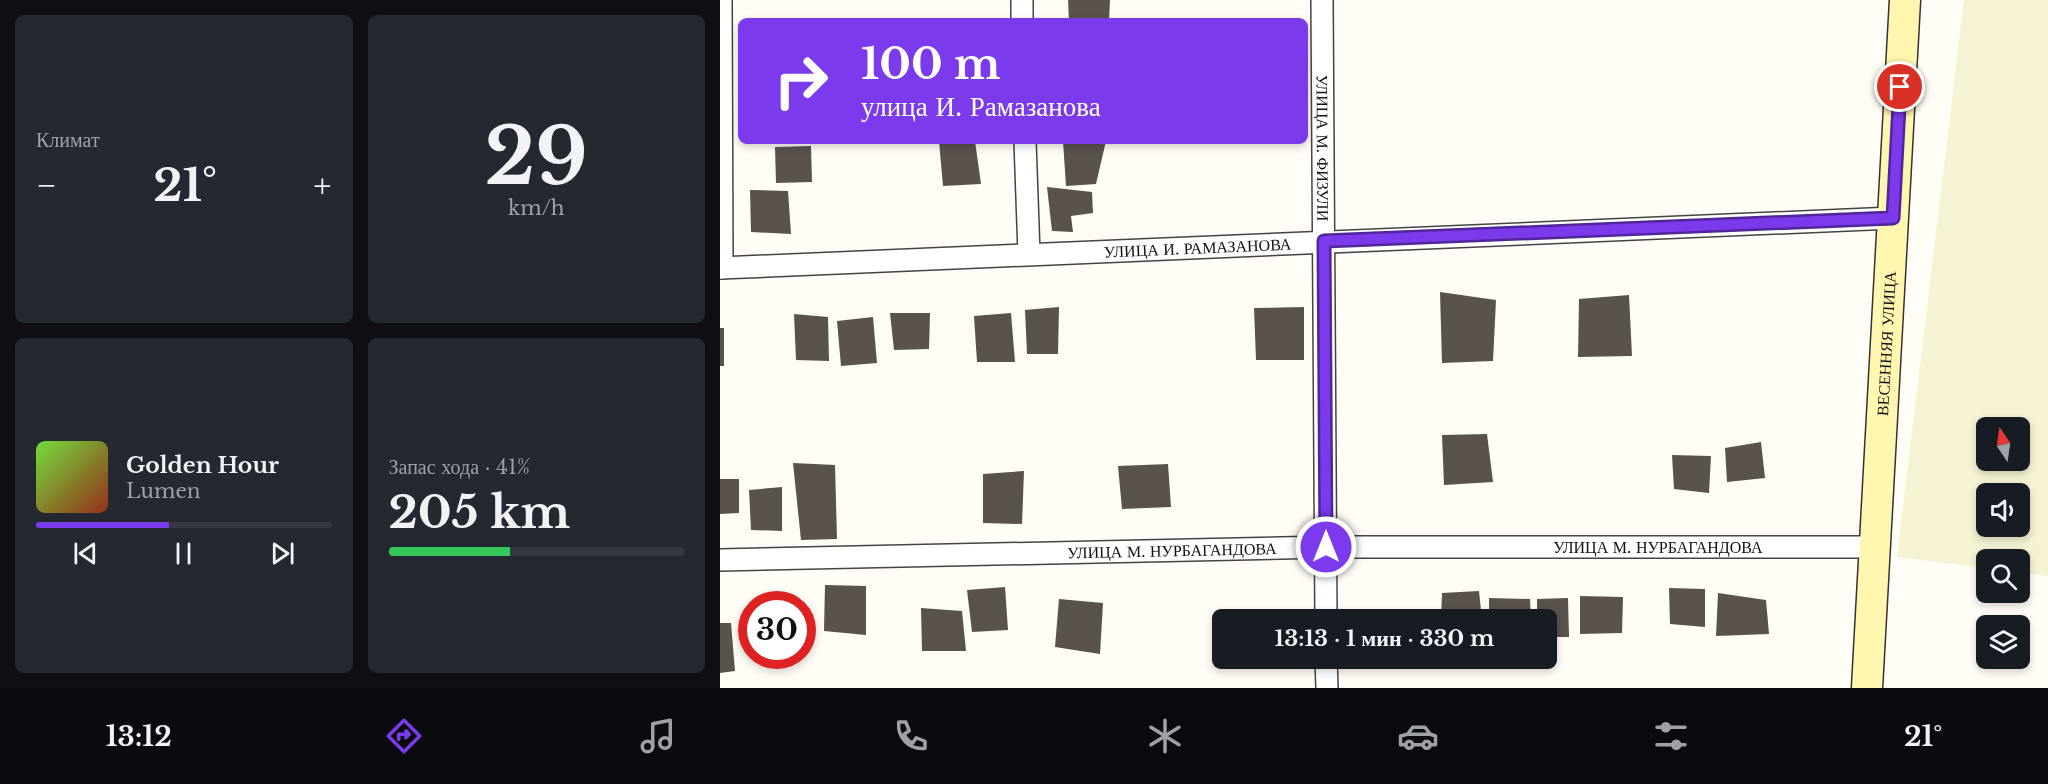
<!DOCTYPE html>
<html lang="ru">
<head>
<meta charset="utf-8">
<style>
  body { margin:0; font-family:"Libre Baskerville",serif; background:#242831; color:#f1f3f6; height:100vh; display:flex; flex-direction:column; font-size:22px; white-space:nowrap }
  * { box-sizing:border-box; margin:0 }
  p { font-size:20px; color:#9ea1a6 }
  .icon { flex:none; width:33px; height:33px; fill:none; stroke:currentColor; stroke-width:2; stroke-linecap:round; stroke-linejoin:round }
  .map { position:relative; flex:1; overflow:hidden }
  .panel { display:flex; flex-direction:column; gap:15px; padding:15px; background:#0d0f14; width:720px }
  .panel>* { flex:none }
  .hud { position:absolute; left:18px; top:18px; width:570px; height:126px; border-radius:9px; box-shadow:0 3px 9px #0003; background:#7c3aed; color:#fff; overflow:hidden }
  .needle { width:39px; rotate:347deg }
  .tools { position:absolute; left:1256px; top:417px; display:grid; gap:12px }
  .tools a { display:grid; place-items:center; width:54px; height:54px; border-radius:9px; background:#171b24; box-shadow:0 3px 9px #0003; font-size:30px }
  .speed { position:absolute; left:18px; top:591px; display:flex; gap:12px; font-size:30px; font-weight:700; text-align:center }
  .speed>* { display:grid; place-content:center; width:78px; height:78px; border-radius:50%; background:#171b24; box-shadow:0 3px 9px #0003; line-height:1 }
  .speed .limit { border:9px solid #d22; background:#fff; color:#111 }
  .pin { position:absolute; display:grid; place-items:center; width:51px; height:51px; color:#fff; margin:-26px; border:3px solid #fff; border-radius:50%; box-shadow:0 2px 6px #0007 }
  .me { position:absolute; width:66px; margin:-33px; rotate:0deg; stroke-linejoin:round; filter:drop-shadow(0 0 4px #0008) }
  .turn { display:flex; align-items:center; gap:21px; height:126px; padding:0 24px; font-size:27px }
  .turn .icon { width:78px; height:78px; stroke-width:2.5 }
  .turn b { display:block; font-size:42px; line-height:51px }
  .big { font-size:45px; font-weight:700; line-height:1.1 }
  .panel .tile { flex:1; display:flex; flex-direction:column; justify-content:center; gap:9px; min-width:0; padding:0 21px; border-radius:9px; background:#242831 }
  .panel .dial { align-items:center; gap:0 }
  .dial b { font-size:78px; line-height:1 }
  .song { display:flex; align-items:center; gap:18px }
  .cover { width:72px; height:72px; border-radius:9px; background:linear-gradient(135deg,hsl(100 70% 55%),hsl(10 70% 35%)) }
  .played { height:6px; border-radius:3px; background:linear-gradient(90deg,#7c3aed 45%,#363941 45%) }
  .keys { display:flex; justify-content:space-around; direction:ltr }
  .heat { display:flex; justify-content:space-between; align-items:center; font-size:33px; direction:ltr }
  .charge { height:9px; border-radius:4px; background:linear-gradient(90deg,#34c759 41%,#363941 0) }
  .panel .tiles { flex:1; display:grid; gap:15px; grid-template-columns:repeat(2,1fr) }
  .trip { position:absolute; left:492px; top:609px; width:345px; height:60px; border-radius:9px; background:#171b24; box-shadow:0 3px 9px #0003; font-weight:700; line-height:60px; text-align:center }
  .tabs { display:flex; height:96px; justify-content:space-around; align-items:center; background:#090b0e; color:#9ea1a6 }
  .tabs .icon { width:42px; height:42px }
  .tabs .current { color:#7c3aed }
  .tabs b { font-size:27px; color:#f1f3f6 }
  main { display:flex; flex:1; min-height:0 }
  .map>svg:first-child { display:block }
  .farmland { fill:#f6f3d4; fill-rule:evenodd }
  .building { fill:#5a524d }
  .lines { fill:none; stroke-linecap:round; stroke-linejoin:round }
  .street-casing { stroke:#444; stroke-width:24 }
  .secondary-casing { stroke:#333; stroke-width:33 }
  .street { stroke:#fff; stroke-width:21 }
  .secondary { stroke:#fff6b0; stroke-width:30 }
  .route-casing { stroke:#51269a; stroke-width:15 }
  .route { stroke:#7c3aed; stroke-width:10 }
  .labels { text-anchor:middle; stroke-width:6; stroke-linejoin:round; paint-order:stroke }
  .street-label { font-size:16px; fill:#111; stroke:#fff }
</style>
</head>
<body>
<main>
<section class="panel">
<div class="tiles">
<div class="tile"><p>Климат</p>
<div class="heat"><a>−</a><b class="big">21°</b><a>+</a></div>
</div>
<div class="tile dial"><b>29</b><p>km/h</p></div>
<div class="tile">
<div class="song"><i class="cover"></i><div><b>Golden Hour</b><p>Lumen</p></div></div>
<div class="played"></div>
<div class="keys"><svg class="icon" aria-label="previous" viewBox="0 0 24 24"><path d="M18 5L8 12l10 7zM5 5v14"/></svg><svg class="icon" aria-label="pause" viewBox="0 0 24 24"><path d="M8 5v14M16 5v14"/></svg><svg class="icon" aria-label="next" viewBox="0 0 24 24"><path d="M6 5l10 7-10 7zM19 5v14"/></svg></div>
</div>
<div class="tile"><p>Запас хода · 41%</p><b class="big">205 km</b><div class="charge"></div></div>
</div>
</section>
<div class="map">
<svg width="1328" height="688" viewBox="0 0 1328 688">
  <rect width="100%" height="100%" fill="#fffdf5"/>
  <path class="farmland" d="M1244,0H1328V576L1299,572V560H1266V568L1177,557ZM1266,428H1299V460H1266ZM1266,494H1299V526H1266Z"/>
  <g class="building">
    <path d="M348,0H390L389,21H349Z"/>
    <path d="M219,141H255L261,184L223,186Z"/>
    <path d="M343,141H386L376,184L346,186Z"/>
    <path d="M91,146L92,182L56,183L55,147Z"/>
    <path d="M327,187L372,192L373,213L351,216L353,232L332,231Z"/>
    <path d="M30,190L68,191L71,234L31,232Z"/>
    <path d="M720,292L776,300L773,361L722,363Z"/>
    <path d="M909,295L912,356L858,357L859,299Z"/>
    <path d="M339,307L338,354H307L305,310Z"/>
    <path d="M584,307V360H536L534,308Z"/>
    <path d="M170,313H210L209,349L174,350Z"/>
    <path d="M291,313L295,362H257L254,316Z"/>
    <path d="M74,314L108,317L109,361L76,360Z"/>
    <path d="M153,317L157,363L121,366L117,321Z"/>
    <rect x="0" y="328" width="4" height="38"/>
    <path d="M767,434L773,482L724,485L722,435Z"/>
    <path d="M1041,442L1045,478L1007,482L1005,448Z"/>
    <path d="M952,455L991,456L989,493L954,489Z"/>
    <path d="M73,463L115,465L117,539L81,540Z"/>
    <path d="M448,464L451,507L402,509L398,466Z"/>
    <path d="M304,471L302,524L263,523V474Z"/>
    <path d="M0,479H19V513L0,514Z"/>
    <path d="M62,487V531L31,530L29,490Z"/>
    <path d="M105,585L146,586V635L104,631Z"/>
    <path d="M285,587L288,630L252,632L247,590Z"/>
    <path d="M949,588L985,589V627L950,624Z"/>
    <path d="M759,591L762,620H721L722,593Z"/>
    <path d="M998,593L1046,600L1049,634L996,636Z"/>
    <path d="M860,596L903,597L902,633L860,634Z"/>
    <path d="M769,598L810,599L811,620H769Z"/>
    <path d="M848,598L849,637H826V620H817V599Z"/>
    <path d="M339,599L383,603L380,654L335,647Z"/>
    <path d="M201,608L242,611L246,651H202Z"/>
    <path d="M0,623H11L15,671L0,673Z"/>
  </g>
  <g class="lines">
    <g class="street-casing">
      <g id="street">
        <path d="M1,0L2,268"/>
        <path d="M302,0V21"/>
        <path id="s1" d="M602,0L606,620"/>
        <path d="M305,141L309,254"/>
        <path id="s2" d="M0,268L1173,218"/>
        <path id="s3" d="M0,560L606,547H1154"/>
        <path d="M606,658L607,688"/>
      </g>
    </g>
    <g class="secondary-casing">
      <g id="secondary">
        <path id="s4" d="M1147,688L1185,0"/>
      </g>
    </g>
    <use href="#street" class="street"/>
    <use href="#secondary" class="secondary"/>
  </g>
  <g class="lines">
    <g class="route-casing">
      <path id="route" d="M606,547L604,241L1173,218L1180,87"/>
    </g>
    <use href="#route" class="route"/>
  </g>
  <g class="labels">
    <g class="street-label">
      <text dy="6" stroke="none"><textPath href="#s1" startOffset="148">УЛИЦА М. ФИЗУЛИ</textPath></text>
      <text dy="6" stroke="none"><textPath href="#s2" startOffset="478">УЛИЦА И. РАМАЗАНОВА</textPath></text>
      <text dy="6" stroke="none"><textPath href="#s4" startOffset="345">ВЕСЕННЯЯ УЛИЦА</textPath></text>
      <text dy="6" stroke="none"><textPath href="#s3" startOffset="938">УЛИЦА М. НУРБАГАНДОВА</textPath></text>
      <text dy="6" stroke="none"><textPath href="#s3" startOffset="452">УЛИЦА М. НУРБАГАНДОВА</textPath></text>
    </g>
  </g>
</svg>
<div class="tools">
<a><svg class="needle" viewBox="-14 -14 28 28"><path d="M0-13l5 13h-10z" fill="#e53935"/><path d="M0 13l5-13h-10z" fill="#9ea1a6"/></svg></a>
<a><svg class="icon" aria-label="sound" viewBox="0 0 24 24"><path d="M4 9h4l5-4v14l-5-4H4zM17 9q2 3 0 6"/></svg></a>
<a><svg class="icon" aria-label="search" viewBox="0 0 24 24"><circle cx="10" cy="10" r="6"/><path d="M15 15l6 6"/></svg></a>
<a><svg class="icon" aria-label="layers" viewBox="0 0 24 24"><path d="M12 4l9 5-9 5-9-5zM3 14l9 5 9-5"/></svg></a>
</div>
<div class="speed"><div class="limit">30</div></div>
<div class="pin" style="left:1180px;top:87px;background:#d93025"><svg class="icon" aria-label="arrive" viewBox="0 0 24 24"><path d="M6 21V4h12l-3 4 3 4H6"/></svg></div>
<svg class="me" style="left:606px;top:547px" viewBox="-20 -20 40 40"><circle r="17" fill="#7c3aed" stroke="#fff" stroke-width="3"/><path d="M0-11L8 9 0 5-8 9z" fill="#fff"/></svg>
<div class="trip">13:13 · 1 мин · 330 m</div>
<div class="hud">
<div class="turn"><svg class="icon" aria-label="right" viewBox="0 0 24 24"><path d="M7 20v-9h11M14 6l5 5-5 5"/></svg><div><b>100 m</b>улица И. Рамазанова</div></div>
</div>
</div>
</main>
<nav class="tabs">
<b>13:12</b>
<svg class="icon current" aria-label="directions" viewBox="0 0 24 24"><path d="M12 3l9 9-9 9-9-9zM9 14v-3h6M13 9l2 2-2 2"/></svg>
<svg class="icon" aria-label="music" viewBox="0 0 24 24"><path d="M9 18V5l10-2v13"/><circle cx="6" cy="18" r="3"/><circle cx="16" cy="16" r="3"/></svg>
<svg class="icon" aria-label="phone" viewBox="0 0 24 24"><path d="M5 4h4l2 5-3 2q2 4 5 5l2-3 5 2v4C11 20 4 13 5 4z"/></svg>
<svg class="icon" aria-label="climate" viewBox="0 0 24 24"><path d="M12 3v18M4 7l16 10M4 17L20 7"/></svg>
<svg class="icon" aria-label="car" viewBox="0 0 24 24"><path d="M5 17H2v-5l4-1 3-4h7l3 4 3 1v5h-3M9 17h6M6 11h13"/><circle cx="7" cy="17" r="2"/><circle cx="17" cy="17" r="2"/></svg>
<svg class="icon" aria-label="filters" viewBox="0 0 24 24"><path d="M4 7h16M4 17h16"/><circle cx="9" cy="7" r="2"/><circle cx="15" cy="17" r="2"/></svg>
<b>21°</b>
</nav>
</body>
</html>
